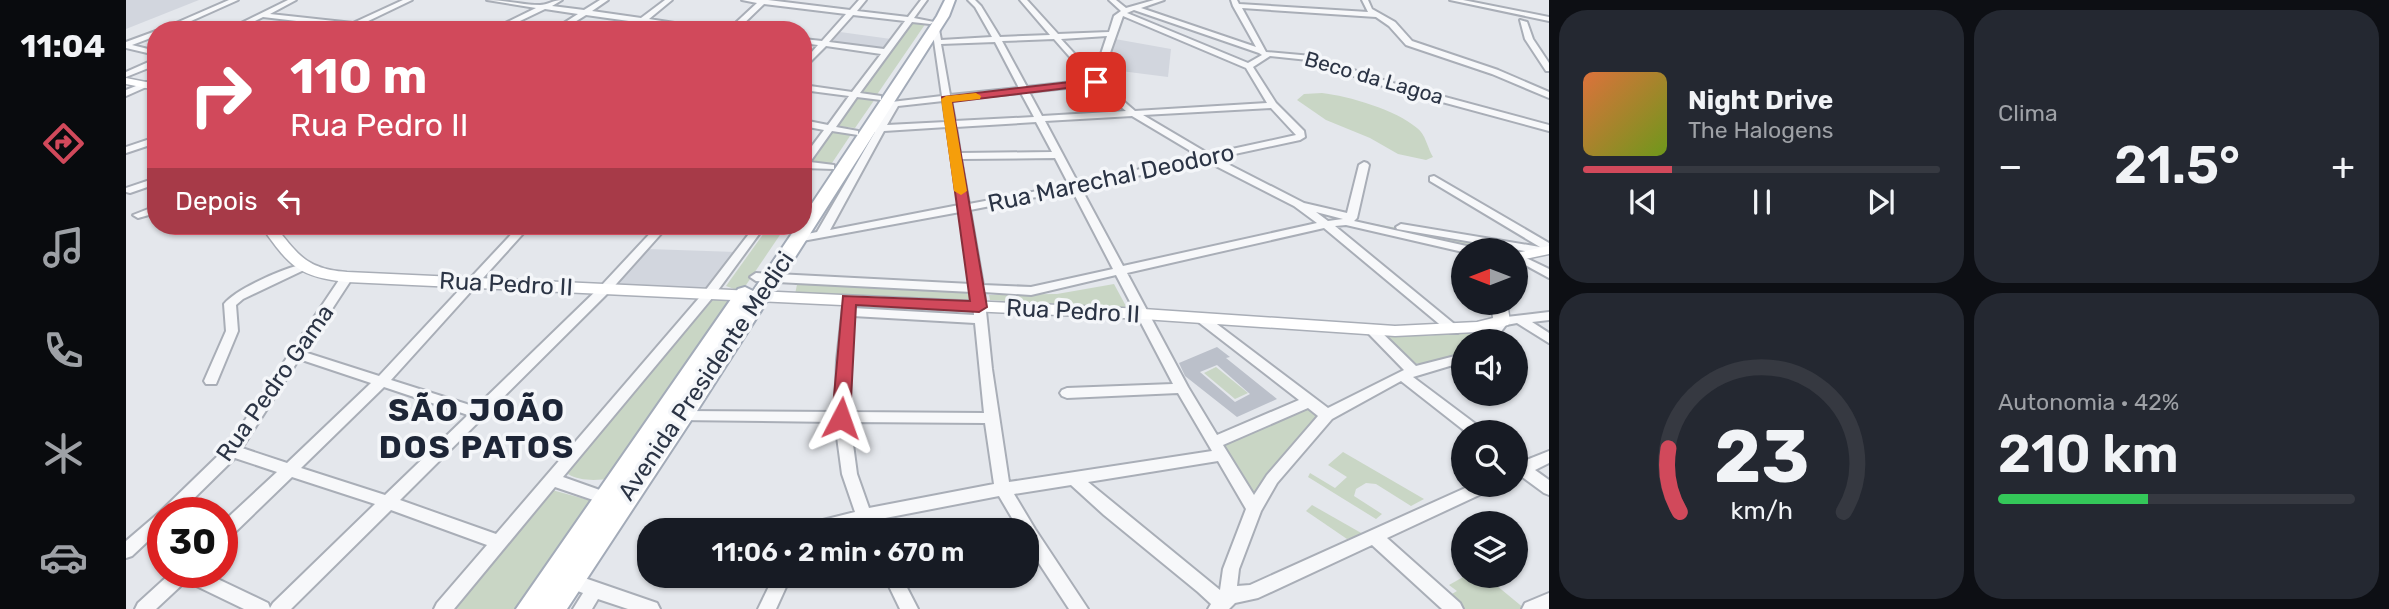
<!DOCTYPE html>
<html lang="pt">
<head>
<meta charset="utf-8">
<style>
  body { margin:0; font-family:Rubik,sans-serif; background:#242831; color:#f1f3f6; height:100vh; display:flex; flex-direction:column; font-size:26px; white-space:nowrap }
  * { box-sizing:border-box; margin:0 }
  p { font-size:23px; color:#9ea1a6 }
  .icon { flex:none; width:38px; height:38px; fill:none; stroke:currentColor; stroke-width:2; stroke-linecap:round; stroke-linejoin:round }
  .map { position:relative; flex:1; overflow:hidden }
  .details { display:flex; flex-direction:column; gap:10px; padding:10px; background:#0d0f14; width:840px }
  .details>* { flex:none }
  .hud { position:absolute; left:21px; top:21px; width:665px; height:214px; border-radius:28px; box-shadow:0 2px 5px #0004; background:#d1495b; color:#fff; overflow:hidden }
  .needle { width:46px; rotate:270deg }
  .tools { position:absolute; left:1325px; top:238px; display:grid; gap:14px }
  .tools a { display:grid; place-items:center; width:77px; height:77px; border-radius:50%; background:#171b24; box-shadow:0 2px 5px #0004; font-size:35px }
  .speed { position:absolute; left:21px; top:497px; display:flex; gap:14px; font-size:35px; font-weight:700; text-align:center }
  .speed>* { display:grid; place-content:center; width:91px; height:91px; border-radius:50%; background:#171b24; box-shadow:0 2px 5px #0004; line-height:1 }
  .speed .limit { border:10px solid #d22; background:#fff; color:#111 }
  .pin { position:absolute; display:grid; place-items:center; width:60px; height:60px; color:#fff; margin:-30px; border-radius:14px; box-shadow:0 4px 10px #0006 }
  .me { position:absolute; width:77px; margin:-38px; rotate:4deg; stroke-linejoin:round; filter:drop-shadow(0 0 5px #0008) }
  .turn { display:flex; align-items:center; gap:24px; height:147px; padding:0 28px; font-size:32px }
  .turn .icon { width:91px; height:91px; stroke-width:2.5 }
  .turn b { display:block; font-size:49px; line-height:60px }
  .then { display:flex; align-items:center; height:66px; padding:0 28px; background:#0003; gap:14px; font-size:26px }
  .big { font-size:52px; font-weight:600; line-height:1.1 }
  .details .tile { flex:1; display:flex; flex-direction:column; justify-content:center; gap:10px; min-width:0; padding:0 24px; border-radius:28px; background:#242831 }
  .details .dial { align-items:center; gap:0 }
  .dial svg { height:182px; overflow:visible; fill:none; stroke:#363941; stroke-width:7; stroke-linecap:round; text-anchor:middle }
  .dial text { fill:#f1f3f6; stroke:none }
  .song { display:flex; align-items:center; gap:21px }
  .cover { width:84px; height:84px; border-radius:10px; background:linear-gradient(135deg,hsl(20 70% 55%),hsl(80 70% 35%)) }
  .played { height:7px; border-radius:4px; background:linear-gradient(90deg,#d1495b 25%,#363941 25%) }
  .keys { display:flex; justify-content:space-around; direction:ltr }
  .heat { display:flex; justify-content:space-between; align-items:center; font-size:38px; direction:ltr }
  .charge { height:10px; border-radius:5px; background:linear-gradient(90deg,#34c759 42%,#363941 0) }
  .details .tiles { flex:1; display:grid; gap:10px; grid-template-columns:repeat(2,1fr) }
  .trip { position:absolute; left:511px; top:518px; width:402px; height:70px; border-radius:28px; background:#171b24; box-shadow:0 2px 5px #0004; font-weight:600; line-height:70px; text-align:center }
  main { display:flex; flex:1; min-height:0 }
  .menu { display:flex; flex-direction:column; width:126px; justify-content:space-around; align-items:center; background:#090b0e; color:#9ea1a6 }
  .menu .icon { width:49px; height:49px }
  .menu .selected { color:#d1495b }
  .menu b { font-size:32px; color:#f1f3f6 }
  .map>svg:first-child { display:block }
  .built { fill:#d2d6de }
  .green { fill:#c9d6c5 }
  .building { fill:#bbc0ca; fill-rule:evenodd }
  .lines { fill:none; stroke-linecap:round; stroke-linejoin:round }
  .street-casing { stroke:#a9aeb7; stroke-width:4 }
  .secondary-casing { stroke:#a9aeb7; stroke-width:3 }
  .primary-casing { stroke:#a3abb8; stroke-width:4 }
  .street { fill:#f7f8fa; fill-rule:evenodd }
  .secondary { fill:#fff; fill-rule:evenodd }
  .primary { fill:#fff; fill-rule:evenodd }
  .route { fill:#d1495b; stroke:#882f3b; stroke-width:2 }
  .slow { fill:#f59e0b }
  .labels { text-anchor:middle; stroke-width:7; stroke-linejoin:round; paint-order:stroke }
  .far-street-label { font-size:21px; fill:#2b3445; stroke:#f4f6f9 }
  .street-label { font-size:24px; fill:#2b3445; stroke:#f4f6f9 }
  .district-label { font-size:32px; font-weight:bold; letter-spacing:2px; fill:#1d2536; stroke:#f4f6f9 }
</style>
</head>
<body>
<main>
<nav class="menu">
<b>11:04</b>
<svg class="icon selected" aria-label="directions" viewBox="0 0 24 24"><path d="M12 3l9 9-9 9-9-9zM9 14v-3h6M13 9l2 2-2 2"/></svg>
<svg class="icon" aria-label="music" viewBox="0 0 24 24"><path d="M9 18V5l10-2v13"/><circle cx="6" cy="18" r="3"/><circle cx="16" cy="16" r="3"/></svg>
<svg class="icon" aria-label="phone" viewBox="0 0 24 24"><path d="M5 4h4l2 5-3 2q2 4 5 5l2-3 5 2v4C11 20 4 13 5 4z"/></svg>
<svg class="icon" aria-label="climate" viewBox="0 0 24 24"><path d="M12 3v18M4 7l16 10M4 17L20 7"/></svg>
<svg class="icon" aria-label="car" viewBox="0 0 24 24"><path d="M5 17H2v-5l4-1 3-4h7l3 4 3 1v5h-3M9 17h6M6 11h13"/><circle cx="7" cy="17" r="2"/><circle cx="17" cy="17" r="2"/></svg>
</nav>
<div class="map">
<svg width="1423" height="609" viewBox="0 0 1423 609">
  <rect width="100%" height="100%" fill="#e4e7ec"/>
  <g class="built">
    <path d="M0,0H73L0,29Z"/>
    <path d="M714,32L765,39L757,49L705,42Z"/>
    <path d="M989,39L1045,49L1042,77L979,69Z"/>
    <path d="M522,249L610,252L583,288L490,285Z"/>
  </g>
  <g class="green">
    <path d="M786,21L800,23L750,96L732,93Z"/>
    <path d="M1196,93C1223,96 1270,110 1291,128C1300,135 1301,147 1307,157L1300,160L1272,154L1244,138L1200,120L1171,100L1178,94Z"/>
    <path d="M731,96L749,99L729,128L710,126Z"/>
    <path d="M708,130L726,133L704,166L684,162Z"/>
    <path d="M1232,221L1374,246V250H1363L1233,224Z"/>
    <path d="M643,226H660L618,288L611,290L600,286Z"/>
    <path d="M672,280L846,290L847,304L669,294Z"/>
    <path d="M988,284L1001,308L864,300L863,295L931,294Z"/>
    <path d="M592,298L606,299L484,478C472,481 453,481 442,474L443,469L586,301Z"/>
    <path d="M1364,329L1351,341H1337V353L1333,356C1287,367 1294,372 1261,337L1267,333L1300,336Z"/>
    <path d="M1090,367L1122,393L1109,399L1078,373Z"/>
    <path d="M1183,404L1198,415L1126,502L1093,444Z"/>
    <path d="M1217,452L1298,499L1285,506L1250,484L1240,483L1230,489L1228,496L1256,514L1250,519L1182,477L1184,473L1209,488L1221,477L1202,465Z"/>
    <path d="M426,490L470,502L397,609H327Z"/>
    <path d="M1186,505L1237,534L1221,539L1180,511Z"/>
    <path d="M1339,576H1359L1399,609H1331L1319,598L1331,591L1323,585Z"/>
  </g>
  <path class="building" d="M1091,347L1104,357L1100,358L1151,399L1111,417L1059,376L1053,363ZM1091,365L1124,394L1109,402L1074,372Z"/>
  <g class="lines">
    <g class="street-casing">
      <g id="street">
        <path d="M103,0H112L45,30H34Z"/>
        <path d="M162,0H170L144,14L227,23L277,0H286L236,24L271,30H246L137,17L111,30H101Z"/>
        <path d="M361,0C378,0 396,5 414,5C421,5 428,0 436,0L426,6L458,10L474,0H482L466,11L515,18L539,0H546L523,19L593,30H571L518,23L509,30H500L510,22L460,15L436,30H427L452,14L419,9L375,30H365L410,8Z"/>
        <path d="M616,0H642L724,10L733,0H740L731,11L782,17L795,0H801L788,18L808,22L804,24L786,22L734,93L755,96V100L731,97L710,127L732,131V135L706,131L684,162L708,165V169L677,168V158L698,130L677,126V120L702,125L723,96L677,90V85L726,92L755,54L700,46L677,69V62L692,45L677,43V39L696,41L720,14L638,4L611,30H602L631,3ZM727,15L779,21L758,49L703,42Z"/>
        <path d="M842,0H849L855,6L874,37L924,35L894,0H901L932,34L983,32L988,16L995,11L983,0H990L1000,8L1028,0H1038L1015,8L1130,47L1107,6L1105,0H1111L1113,4L1242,12L1236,0H1242L1246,9L1269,22L1286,41L1372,70L1423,92V98L1366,74L1280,45L1263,26L1250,17L1116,8L1140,52L1186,56L1263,82L1423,125V131L1257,86L1182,60L1144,56L1127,67L1150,103L1178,131L1179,137L1174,140L1090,158L1178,203L1221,213L1233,165L1238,162L1241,163L1243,165L1231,218L1228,221L1345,247L1351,250L1337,252L1220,225L1209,226L1332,327L1334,330L1332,333H1324L1198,228L1001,273L1062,387L1091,435L1173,400L1071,321L1069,318L1071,315H1079L1202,408L1278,370L1242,333L1240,330L1242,327H1250L1290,366L1337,354V362L1287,377L1355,428L1357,432H1340L1275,381L1206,419L1151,483L1135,511L1113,569L1111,586L1124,585L1346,485H1369L1366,489L1261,538L1334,603L1337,609H1316L1246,545L1132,598L1109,603L1103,609H1082L1085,604L1072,592L978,515L945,485L888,494L909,529L962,609H943L901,545V530H893L873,496L749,520L753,530H737L734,523L708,530H675L677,525L729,512L716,474L709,422L551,420L549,416L551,412L556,411L709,412L711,360L718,297H726L727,308L848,315L846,292L630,281L624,277L630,273L845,284L834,212L671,242L665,239L667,237L691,232L749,132L741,129L752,126L763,107H757V103L816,96L806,27L813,29L815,40L866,37L849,7ZM1008,10L1133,53L1136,55L1122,63L1001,13ZM997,16L1120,68L1141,103L1009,111L974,81ZM981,36L968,75L935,39ZM928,39L964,80L901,87L876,41ZM869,42L893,88L824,95L815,44ZM968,85L1000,111L916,116L903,92ZM895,93L908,117L829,121L825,100ZM817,101L820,122L761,125L772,106ZM1145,108L1170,135L1083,154L1017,115ZM1006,116L1073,156L952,183L919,121ZM910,122L926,152L834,153L830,127ZM821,127L833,205L704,230L758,131ZM929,158L943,185L843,204L835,159ZM1080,161L1168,206L1191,223L997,266L955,188ZM946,190L987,269L905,287L857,285L844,210ZM1190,212L1217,219L1202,221ZM990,275L1047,384L941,388L936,390L934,393L936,396L941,398L1052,393L1086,451L883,482L866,369L858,292L905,295ZM727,316L849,323L858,413L723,412ZM1182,408L1192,416L1141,475L1128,495L1097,445ZM724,422L859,423L868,484L743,508L731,474ZM1092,461L1120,509L1097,569L1094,590L962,482Z"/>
        <path d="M1324,0H1337L1423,17V21Z"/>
        <path d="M1394,20L1401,22L1407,39L1423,63V71H1420L1399,39Z"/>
        <path d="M30,31V36L6,45L30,51V55L0,48V42Z"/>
        <path d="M27,60H30V65L0,77V72Z"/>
        <path d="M20,82L27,84L0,96V90Z"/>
        <path d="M30,137V143L0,153V147Z"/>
        <path d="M1308,176L1423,243V251L1416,254L1271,229L1270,227L1275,224L1414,247L1304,181V177Z"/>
        <path d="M30,178V184L4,193L0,192V188Z"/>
        <path d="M30,206V213L12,218L7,215Z"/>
        <path d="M393,226H404L265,380L350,407L475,286L531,226H542L483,292L274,500L370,534L579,291L629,226H639L587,297L437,477L485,494L487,498L485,502L479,504L429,487L328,609H308L311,603L361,545L265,510L165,609H118L60,581L30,609H9L12,603L46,572H77L142,603L144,608L147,603L249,504L166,477L102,539L96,541V523L151,472L109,458L53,513H37V527L6,556L0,558V541L35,511L101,447L217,274H225L227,277L178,352L253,376ZM173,359L245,383L161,463L116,448ZM258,387L342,415L259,495L175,468Z"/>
        <path d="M1390,253L1423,269V278L1390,260Z"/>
        <path d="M174,265L178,266L180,268L178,270L117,299L110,305L112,331L90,384H80L78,381L100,331L98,304C110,289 154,270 174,265Z"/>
        <path d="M1423,312V320L1406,322L1423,333V343L1391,323L1380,325L1368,341H1356L1372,318Z"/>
        <path d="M1423,451V463L1409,470L1423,480V495L1418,493L1395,476H1390V457L1398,461Z"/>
        <path d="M444,573L531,603L534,609H502L472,599L466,609H447L457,593L438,586L435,581L438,576Z"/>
        <path d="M648,576H665L650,609H632Z"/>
        <path d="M758,576H775L792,609H774Z"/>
        <path d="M1423,593V609H1396L1399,603Z"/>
      </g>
    </g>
    <g class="secondary-casing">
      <g id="secondary">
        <path d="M0,78L30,84V90L0,84Z"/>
        <path d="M135,226H149C173,256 181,269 221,272L1017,309L1269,326L1351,322L1367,318L1365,303H1381L1384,321L1382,325L1351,332L1269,336L1017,319L221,282C171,277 163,265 135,226Z"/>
        <path d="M1423,246V254L1390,261V253Z"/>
      </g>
    </g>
    <g class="primary-casing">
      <path id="primary" d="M819,0H829L823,16L564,422L441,609H390L612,289L619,287L627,291L671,226H677V217L811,16Z"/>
    </g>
    <use href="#street" class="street"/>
    <use href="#secondary" class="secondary"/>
    <use href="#primary" class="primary"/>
  </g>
  <path class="route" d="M970,79L975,82L974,84L826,102L861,307L853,312L730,305L724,418L722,423H708L706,418L717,296L844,301L816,97Z"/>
  <path class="slow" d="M850,93L855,96L854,99L826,102L841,191L835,195L828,191L815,99L820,96Z"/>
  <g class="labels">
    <g class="far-street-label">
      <text transform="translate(1248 78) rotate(16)" y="7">Beco da Lagoa</text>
    </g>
    <g class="street-label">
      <text transform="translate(985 178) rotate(-12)" y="8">Rua Marechal Deodoro</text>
      <text transform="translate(380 284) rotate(3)" y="8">Rua Pedro II</text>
      <text transform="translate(947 311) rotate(3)" y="8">Rua Pedro II</text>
      <text transform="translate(580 376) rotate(-56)" y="8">Avenida Presidente Medici</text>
      <text transform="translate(149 383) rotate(-55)" y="8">Rua Pedro Gama</text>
    </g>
    <g class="district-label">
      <text x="351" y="421">SÃO JOÃO<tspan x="351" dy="37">DOS PATOS</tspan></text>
    </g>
  </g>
</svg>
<div class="tools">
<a><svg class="needle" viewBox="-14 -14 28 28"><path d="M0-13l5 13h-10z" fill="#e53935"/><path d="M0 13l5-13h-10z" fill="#9ea1a6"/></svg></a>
<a><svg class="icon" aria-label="sound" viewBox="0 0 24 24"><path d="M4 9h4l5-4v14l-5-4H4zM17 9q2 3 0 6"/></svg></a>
<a><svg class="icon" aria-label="search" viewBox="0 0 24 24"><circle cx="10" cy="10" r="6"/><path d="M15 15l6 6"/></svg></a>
<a><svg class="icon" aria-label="layers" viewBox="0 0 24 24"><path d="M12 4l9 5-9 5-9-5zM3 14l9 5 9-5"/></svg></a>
</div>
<div class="speed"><div class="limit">30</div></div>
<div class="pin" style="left:970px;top:82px;background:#d93025"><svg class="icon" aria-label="arrive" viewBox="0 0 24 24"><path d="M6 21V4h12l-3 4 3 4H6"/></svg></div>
<svg class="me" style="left:715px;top:418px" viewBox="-20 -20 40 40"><path d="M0-17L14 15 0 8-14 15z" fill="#d1495b" stroke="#fff" stroke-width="4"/></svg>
<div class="trip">11:06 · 2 min · 670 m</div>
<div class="hud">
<div class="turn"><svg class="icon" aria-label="right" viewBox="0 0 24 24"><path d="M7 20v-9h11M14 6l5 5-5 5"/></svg><div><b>110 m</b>Rua Pedro II</div></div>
<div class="then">Depois<svg class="icon" aria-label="left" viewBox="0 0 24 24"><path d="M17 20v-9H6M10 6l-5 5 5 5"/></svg></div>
</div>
</div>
<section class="details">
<div class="tiles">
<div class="tile">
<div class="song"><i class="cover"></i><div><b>Night Drive</b><p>The Halogens</p></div></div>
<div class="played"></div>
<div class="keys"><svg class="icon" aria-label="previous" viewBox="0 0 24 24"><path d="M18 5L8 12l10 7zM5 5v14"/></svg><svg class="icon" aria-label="pause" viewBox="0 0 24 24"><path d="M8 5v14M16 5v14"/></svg><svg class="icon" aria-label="next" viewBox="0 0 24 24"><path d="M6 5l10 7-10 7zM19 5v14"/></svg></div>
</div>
<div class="tile"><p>Clima</p>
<div class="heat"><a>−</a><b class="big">21.5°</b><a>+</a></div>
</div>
<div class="tile dial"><svg viewBox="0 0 100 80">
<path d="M14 69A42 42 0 1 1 86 69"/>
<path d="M14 69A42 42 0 0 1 9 41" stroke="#d1495b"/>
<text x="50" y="56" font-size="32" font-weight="700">23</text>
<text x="50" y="72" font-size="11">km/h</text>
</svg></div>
<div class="tile"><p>Autonomia · 42%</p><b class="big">210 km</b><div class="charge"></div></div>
</div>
</section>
</main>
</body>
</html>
